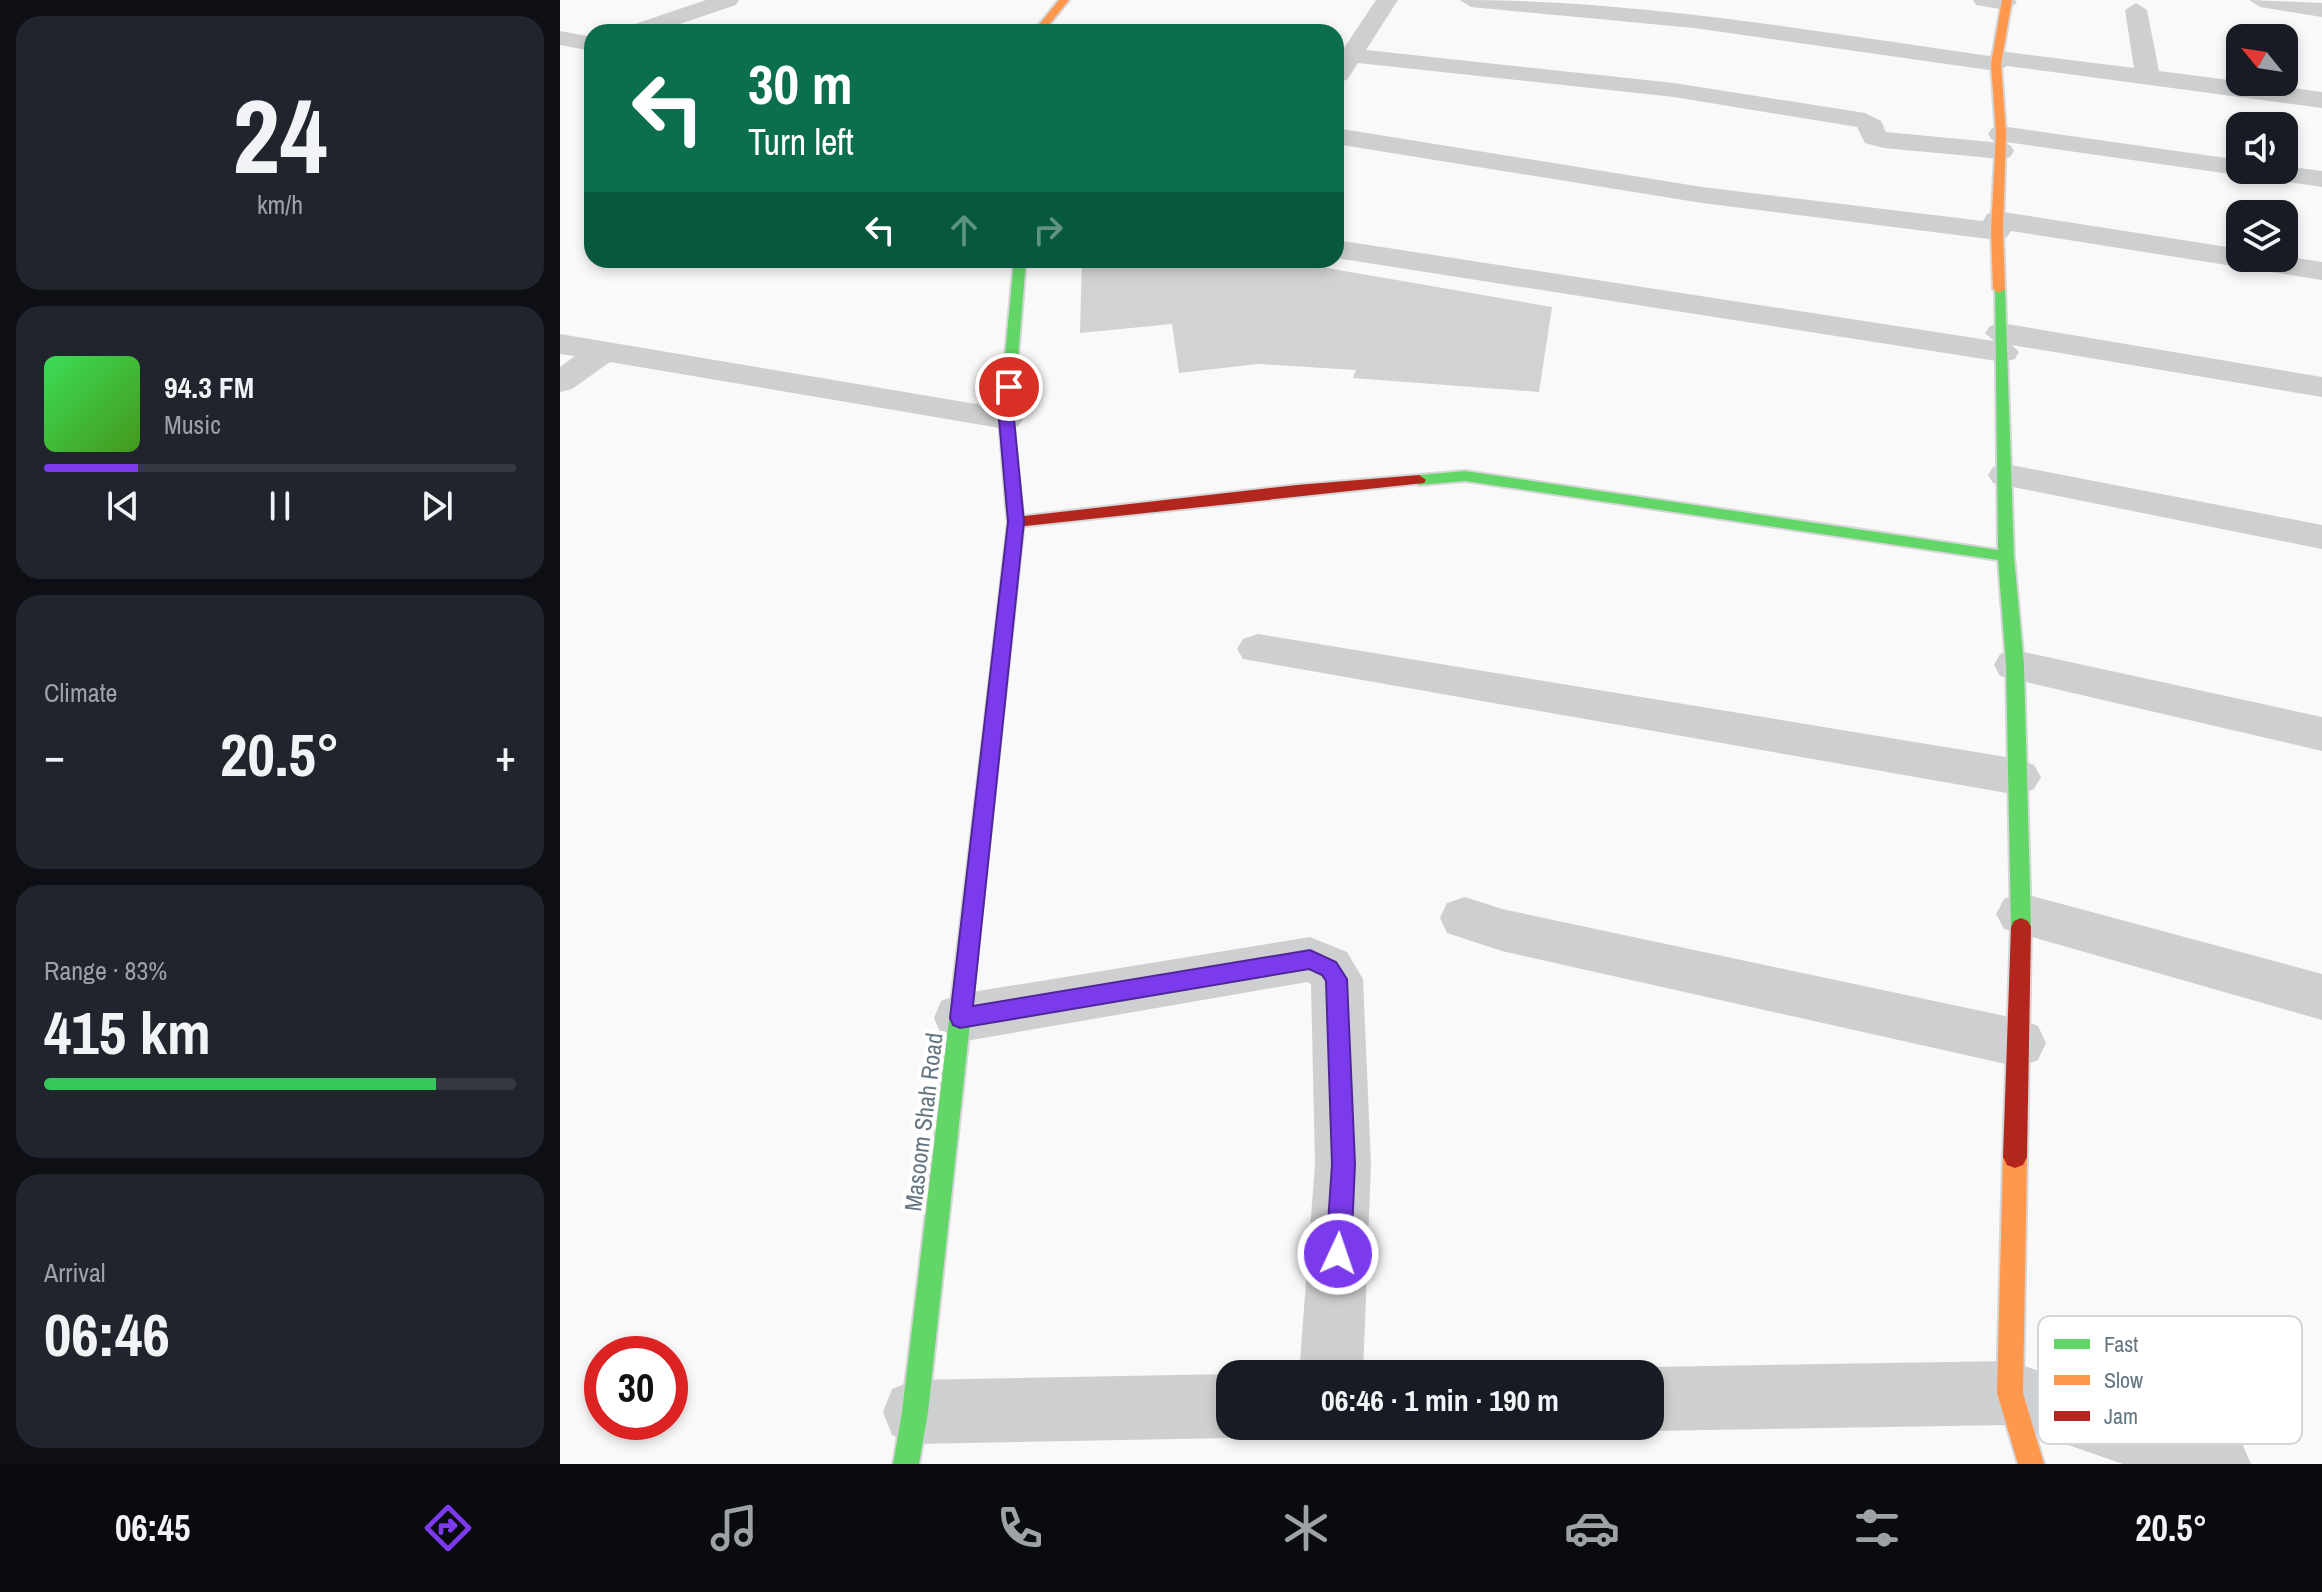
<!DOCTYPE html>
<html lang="en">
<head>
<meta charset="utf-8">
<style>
  body { margin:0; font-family:"Archivo Narrow",sans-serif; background:#20242c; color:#f1f3f6; height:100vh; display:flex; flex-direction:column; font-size:30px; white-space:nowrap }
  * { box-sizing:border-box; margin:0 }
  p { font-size:26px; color:#9ea1a6 }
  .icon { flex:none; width:44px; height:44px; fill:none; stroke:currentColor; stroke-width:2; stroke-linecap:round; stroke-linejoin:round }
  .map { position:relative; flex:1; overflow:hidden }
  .side { display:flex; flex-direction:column; gap:16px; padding:16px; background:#0d0f14; width:560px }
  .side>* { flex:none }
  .banner { position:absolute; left:24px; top:24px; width:760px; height:244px; border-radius:24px; box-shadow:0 4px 12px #0003; background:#0b6e4f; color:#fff; overflow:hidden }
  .needle { width:52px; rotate:300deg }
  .buttons { position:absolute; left:1666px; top:24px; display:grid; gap:16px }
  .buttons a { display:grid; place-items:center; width:72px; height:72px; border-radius:16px; background:#171b24; box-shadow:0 4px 12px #0003; font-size:40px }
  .speed { position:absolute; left:24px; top:1336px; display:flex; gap:16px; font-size:40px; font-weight:700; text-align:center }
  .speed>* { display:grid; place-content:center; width:104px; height:104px; border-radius:50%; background:#171b24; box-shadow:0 4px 12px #0003; line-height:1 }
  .speed .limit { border:12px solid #d22; background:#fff; color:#111 }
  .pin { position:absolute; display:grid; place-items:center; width:68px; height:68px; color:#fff; margin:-34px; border:4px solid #fff; border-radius:50%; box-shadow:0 2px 8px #0007 }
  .me { position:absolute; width:88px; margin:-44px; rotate:3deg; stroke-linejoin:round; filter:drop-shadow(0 0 6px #0008) }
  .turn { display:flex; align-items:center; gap:28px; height:168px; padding:0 32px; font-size:36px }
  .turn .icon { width:104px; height:104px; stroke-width:2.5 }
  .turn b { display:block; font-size:56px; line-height:68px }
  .lanes { display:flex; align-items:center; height:76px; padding:0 32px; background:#0003; justify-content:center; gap:40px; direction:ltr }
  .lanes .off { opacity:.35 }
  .big { font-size:60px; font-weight:800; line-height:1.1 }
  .side .widget { flex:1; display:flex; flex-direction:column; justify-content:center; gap:12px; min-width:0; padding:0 28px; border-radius:24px; background:#20242c }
  .side .dial { align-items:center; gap:0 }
  .dial b { font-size:104px; line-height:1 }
  .song { display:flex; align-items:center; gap:24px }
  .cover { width:96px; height:96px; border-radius:12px; background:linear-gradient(135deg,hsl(130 70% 55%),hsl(100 70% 35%)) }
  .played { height:8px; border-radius:4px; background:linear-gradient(90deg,#7c3aed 20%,#363941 20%) }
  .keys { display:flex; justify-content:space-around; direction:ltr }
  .heat { display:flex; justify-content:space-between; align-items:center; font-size:44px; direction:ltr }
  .charge { height:12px; border-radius:6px; background:linear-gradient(90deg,#34c759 83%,#363941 0) }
  .trip { position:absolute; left:656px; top:1360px; width:448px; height:80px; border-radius:24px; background:#171b24; box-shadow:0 4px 12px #0003; font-weight:800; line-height:80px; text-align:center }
  .menu { display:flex; height:128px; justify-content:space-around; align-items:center; background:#090b0e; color:#9ea1a6 }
  .menu .icon { width:56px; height:56px }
  .menu .active { color:#7c3aed }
  .menu b { font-size:36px; color:#f1f3f6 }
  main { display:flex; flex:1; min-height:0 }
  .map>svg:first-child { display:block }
  .building { fill:#d0d2d3 }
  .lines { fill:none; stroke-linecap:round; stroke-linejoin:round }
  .fast-casing { stroke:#d5d6d7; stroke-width:4 }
  .slow-casing { stroke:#d5d6d7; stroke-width:4 }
  .jam-casing { stroke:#d5d6d7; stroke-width:4 }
  .street { fill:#cecfd0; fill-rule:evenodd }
  .fast { fill:#63d668; fill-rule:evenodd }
  .slow { fill:#ff974d; fill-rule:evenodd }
  .jam { fill:#b3261e; fill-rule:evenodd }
  .route { fill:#7c3aed; stroke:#51269a; stroke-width:2 }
  .labels { text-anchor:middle; stroke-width:8; stroke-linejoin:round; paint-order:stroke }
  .street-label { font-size:24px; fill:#657683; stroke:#fff }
  .key { fill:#fff; stroke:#d1d6da; stroke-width:2 }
  .key-label { font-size:22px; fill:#657683 }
</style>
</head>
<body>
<main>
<section class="side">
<div class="widget dial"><b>24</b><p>km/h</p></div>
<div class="widget">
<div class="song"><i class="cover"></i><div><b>94.3 FM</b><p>Music</p></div></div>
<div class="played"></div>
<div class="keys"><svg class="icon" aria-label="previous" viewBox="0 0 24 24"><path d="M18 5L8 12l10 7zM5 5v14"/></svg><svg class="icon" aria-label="pause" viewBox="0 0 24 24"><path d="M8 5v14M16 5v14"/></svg><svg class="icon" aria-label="next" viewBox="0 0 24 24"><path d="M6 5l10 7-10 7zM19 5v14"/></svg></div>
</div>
<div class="widget"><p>Climate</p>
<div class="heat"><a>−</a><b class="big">20.5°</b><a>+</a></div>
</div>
<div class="widget"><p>Range · 83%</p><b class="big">415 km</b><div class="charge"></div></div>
<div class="widget"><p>Arrival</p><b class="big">06:46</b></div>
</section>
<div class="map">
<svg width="1762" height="1464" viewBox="0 0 1762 1464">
  <rect width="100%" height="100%" fill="#f9f9f9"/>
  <path class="building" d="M522,260H721L992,307L979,392L793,378L796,370L698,364L619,373L612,324L520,333Z"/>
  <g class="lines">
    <g class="fast-casing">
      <g id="fast">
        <path d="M454,260H466L453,419L462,506L454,511L446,506L439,419Z"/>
        <path d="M1435,286L1445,289L1454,556L1464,665L1471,927L1468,933L1461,936L1454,933L1451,927L1446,665L1438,560L905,481L859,485L852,480L859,475L905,471L1438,550Z"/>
        <path d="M431,738L437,740L440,745L368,1412L359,1464H333L342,1412L422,745L425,740Z"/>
      </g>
    </g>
    <g class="slow-casing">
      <g id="slow">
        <path d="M499,0H509L483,32H473Z"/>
        <path d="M1442,0H1452L1441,64L1446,134L1443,231L1445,289L1439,293L1433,289L1431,231L1436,134L1431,64Z"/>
        <path d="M454,501L462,506L464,522L440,745L437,750H425L422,745L448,522L446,506Z"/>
        <path d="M1455,1146L1463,1149L1467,1157L1463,1393L1484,1464H1458L1437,1393L1443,1157L1447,1149Z"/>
      </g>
    </g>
    <g class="jam-casing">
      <g id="jam">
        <path d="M859,475L866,480L864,483L456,527L448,522L456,517L737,485Z"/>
        <path d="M1461,918L1468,921L1471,927L1467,1157L1463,1165L1455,1168L1447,1165L1443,1157L1451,927L1454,921Z"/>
      </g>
    </g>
    <g class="street">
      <path d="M146,0H179L176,5L96,32H62L66,27Z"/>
      <path d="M816,0H838L806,50L1114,83L1305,113L1321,121L1326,132L1441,143L1450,145L1454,151L1450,157L1441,159L1324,148L1305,143L1297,127L1114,97L798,63L787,80L776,82V47L784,48Z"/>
      <path d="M900,0C1078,0 1253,31 1429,56L1439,51L1574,68L1565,10L1576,3L1587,10L1599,71L1762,92V108L1447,66L1436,71L1134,28L911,7Z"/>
      <path d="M1413,0H1455L1457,3L1446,10L1416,5Z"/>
      <path d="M1689,0L1762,3V17L1700,7Z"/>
      <path d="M1717,27L1725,29L1729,34L1726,43L1724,38H1706L1709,29Z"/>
      <path d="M0,31L32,37V51L0,45Z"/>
      <path d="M1441,126L1680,160V170H1724V166L1762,171V187L1432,140L1428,134L1432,128Z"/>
      <path d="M776,128L1142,187L1423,221L1427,214L1437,211L1680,249V258L1724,256L1762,262V280L1451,231L1447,237L1437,240L1142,203L776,144Z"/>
      <path d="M776,240L1434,341L1425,333L1430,326L1441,323L1762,377V397L1452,345L1459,352L1455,359L1443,362L776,258Z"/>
      <path d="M0,334L446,409L458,412L463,419L458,426L446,429L50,362L12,389L0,392V367L15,356L0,354Z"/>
      <path d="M1446,464L1762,525V549L1433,483L1428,475L1433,467Z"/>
      <path d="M698,634L1458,759L1474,765L1481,777L1474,789L1458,795L683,659L677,649L683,639Z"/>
      <path d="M1455,650L1762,717V751L1440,676L1434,665L1440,654Z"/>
      <path d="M1461,893L1762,974V1020L1444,929L1436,914L1444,899Z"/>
      <path d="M905,897L942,909L1459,1019L1478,1026L1486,1043L1478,1060L1459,1067L942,951L887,933L880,918L887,903Z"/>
      <path d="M750,937L787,952L803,979L811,1164L803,1374H739L755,1164L751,984L747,982L400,1042L381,1035L374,1018L381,1001L400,994Z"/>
      <path d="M1450,1361L1681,1441L1691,1464H1563L1450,1425L1090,1431L1078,1426H1090V1374H1073L1090,1367Z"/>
      <path d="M670,1374V1426H694L670,1438L355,1444L332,1435L323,1412L332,1389L355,1380Z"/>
    </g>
    <use href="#fast" class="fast"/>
    <use href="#slow" class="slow"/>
    <use href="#jam" class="jam"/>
  </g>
  <path class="route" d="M449,383L456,387L454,419L464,522L413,1006L750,950L776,962L787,979L795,1164L791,1254L787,1263L778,1267L769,1263L766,1254L772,1164L766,981L762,975L749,969L400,1028L393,1025L390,1018L448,522L439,419L442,387Z"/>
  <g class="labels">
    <g class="street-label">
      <text transform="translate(364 1122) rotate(-83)" y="8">Masoom Shah Road</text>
    </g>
  </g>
  <rect x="1478" y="1316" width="264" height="128" rx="12" class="key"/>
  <rect x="1494" y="1339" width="36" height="10" fill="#63d668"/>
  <rect x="1494" y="1375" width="36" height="10" fill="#ff974d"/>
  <rect x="1494" y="1411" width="36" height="10" fill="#b3261e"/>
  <g class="key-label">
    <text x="1544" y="1352">Fast</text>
    <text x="1544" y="1388">Slow</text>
    <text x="1544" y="1424">Jam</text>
  </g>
</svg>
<div class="buttons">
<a><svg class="needle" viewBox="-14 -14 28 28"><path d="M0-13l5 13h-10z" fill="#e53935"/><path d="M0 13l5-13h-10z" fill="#9ea1a6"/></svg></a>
<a><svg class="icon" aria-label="sound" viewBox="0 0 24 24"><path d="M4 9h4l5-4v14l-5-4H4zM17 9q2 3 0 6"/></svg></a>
<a><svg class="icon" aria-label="layers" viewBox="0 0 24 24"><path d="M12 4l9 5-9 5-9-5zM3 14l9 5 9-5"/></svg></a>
</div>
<div class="speed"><div class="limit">30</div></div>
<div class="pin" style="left:449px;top:387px;background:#d93025"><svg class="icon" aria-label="arrive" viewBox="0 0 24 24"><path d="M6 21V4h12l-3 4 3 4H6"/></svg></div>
<svg class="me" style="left:778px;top:1254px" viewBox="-20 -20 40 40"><circle r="17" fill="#7c3aed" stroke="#fff" stroke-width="3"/><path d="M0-11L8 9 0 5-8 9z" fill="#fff"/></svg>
<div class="trip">06:46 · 1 min · 190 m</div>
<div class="banner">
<div class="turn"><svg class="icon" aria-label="left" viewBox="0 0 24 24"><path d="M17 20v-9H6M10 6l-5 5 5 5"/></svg><div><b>30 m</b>Turn left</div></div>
<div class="lanes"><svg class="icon" aria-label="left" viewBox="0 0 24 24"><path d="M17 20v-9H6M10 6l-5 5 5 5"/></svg><svg class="icon off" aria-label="ahead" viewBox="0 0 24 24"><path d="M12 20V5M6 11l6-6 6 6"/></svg><svg class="icon off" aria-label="right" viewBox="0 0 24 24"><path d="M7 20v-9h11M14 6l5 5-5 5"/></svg></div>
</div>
</div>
</main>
<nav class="menu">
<b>06:45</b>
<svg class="icon active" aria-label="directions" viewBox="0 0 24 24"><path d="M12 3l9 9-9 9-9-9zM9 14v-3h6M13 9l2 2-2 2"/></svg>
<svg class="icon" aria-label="music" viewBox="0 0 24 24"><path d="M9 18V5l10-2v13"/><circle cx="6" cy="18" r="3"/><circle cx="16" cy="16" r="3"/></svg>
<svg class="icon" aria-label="phone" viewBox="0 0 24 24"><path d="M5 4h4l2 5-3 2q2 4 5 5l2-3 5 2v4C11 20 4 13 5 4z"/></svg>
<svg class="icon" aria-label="climate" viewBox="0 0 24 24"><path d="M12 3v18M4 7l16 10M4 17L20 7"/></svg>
<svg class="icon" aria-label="car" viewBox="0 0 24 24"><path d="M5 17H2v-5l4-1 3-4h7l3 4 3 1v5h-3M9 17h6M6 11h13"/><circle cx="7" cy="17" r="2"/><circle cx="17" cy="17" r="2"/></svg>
<svg class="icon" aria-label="filters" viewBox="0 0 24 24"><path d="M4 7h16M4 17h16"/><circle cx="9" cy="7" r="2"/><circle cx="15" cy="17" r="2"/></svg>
<b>20.5°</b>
</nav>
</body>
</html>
